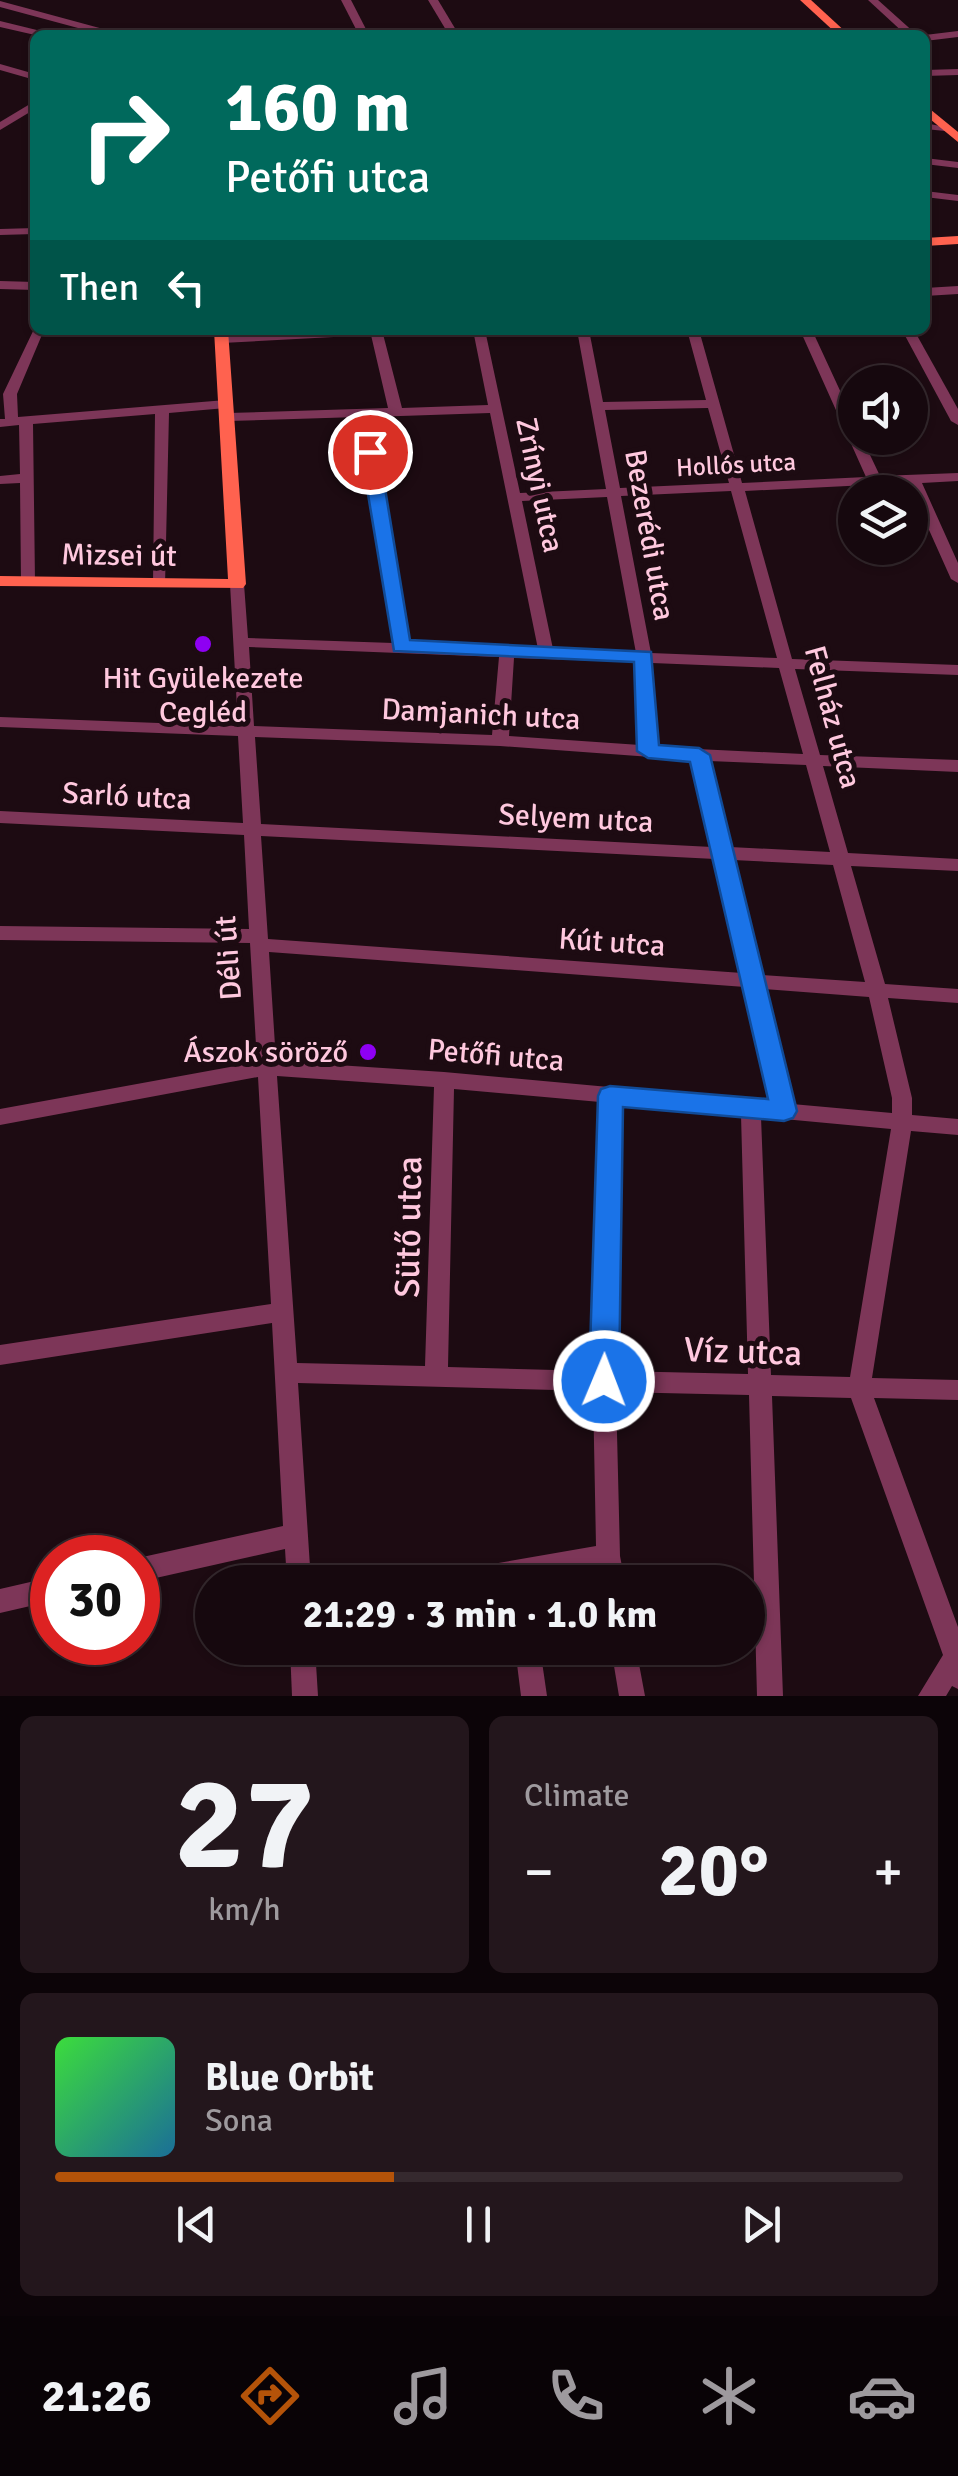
<!DOCTYPE html>
<html lang="en">
<head>
<meta charset="utf-8">
<style>
  body { margin:0; font-family:Signika,sans-serif; background:#23161c; color:#f1f3f6; height:100vh; display:flex; flex-direction:column; font-size:38px; white-space:nowrap }
  * { box-sizing:border-box; margin:0 }
  p { font-size:32px; color:#9e9a9e }
  .icon { flex:none; width:55px; height:55px; fill:none; stroke:currentColor; stroke-width:2; stroke-linecap:round; stroke-linejoin:round }
  .map { position:relative; height:1696px; overflow:hidden }
  .side { display:flex; flex-direction:column; gap:20px; padding:20px; background:#0c0408; flex:1 }
  .side>* { flex:none }
  .banner { position:absolute; left:30px; top:30px; width:900px; height:305px; border-radius:15px; box-shadow:0 2px 8px #0004,0 0 0 2px #35292e; background:#00695c; color:#fff; overflow:hidden }
  .controls { position:absolute; left:838px; top:365px; display:grid; gap:20px }
  .controls a { display:grid; place-items:center; width:90px; height:90px; border-radius:50%; background:#16080e; box-shadow:0 2px 8px #0004,0 0 0 2px #35292e; font-size:50px }
  .speed { position:absolute; left:30px; top:1535px; display:flex; gap:20px; font-size:50px; font-weight:700; text-align:center }
  .speed>* { display:grid; place-content:center; width:130px; height:130px; border-radius:50%; background:#16080e; box-shadow:0 2px 8px #0004,0 0 0 2px #35292e; line-height:1 }
  .speed .limit { border:15px solid #d22; background:#fff; color:#111 }
  .pin { position:absolute; display:grid; place-items:center; width:85px; height:85px; color:#fff; margin:-42px; border:5px solid #fff; border-radius:50%; box-shadow:0 2px 10px #0007 }
  .me { position:absolute; width:110px; margin:-55px; rotate:1deg; stroke-linejoin:round; filter:drop-shadow(0 0 8px #0008) }
  .turn { display:flex; align-items:center; gap:35px; height:210px; padding:0 30px; font-size:45px }
  .turn .icon { width:130px; height:130px; stroke-width:2.5 }
  .turn b { display:block; font-size:70px; line-height:85px }
  .then { display:flex; align-items:center; height:95px; padding:0 30px; background:#0003; gap:20px; font-size:38px }
  .big { font-size:75px; font-weight:800; line-height:1.1 }
  .side .widget { flex:1; display:flex; flex-direction:column; justify-content:center; gap:15px; min-width:0; padding:0 35px; border-radius:15px; background:#23161c }
  .side .dial { align-items:center; gap:0 }
  .dial b { font-size:130px; line-height:1 }
  .song { display:flex; align-items:center; gap:30px }
  .cover { width:120px; height:120px; border-radius:15px; background:linear-gradient(135deg,hsl(120 70% 55%),hsl(200 70% 35%)) }
  .played { height:10px; border-radius:5px; background:linear-gradient(90deg,#b45309 40%,#35292e 40%) }
  .keys { display:flex; justify-content:space-around; direction:ltr }
  .heat { display:flex; justify-content:space-between; align-items:center; font-size:55px; direction:ltr }
  .side .tiles { flex:1; display:grid; gap:20px; grid-template-columns:1fr 1fr }
  .widget:last-child { grid-column:span 2 }
  .trip { position:absolute; left:195px; top:1565px; width:570px; height:100px; border-radius:50px; background:#16080e; box-shadow:0 2px 8px #0004,0 0 0 2px #35292e; font-weight:800; line-height:100px; text-align:center }
  .tabs { display:flex; height:160px; justify-content:space-around; align-items:center; background:#090306; color:#9e9a9e }
  .tabs .icon { width:70px; height:70px }
  .tabs .active { color:#b45309 }
  .tabs b { font-size:45px; color:#f1f3f6 }
  .map>svg:first-child { display:block }
  .lines { fill:none; stroke-linecap:round; stroke-linejoin:round }
  .minor { fill:#7d3658; fill-rule:evenodd }
  .major { fill:#ff624f; fill-rule:evenodd }
  .route { fill:#1a73e8; stroke:#114b97; stroke-width:2.5 }
  .poi-dot { fill:#8e00f3; stroke:#1d0b12; stroke-width:4 }
  .labels { text-anchor:middle; stroke-width:10; stroke-linejoin:round; paint-order:stroke }
  .far-street-label { font-size:25px; fill:#ffc8de; stroke:#1d0b12 }
  .street-label { font-size:30px; fill:#ffc8de; stroke:#1d0b12 }
  .poi-label { font-size:30px; fill:#ffc8de; stroke:#1d0b12 }
  .near-street-label { font-size:35px; fill:#ffc8de; stroke:#1d0b12 }
</style>
</head>
<body>
<div class="map">
<svg width="958" height="1696" viewBox="0 0 958 1696">
  <rect width="100%" height="100%" fill="#1d0b12"/>
  <g class="lines">
    <g class="minor">
      <path d="M341,0H351L369,35H359Z"/>
      <path d="M428,0H438L459,35H449Z"/>
      <path d="M868,0H878L917,35H906Z"/>
      <path d="M0,1L118,33L120,35H104L0,7Z"/>
      <path d="M0,21L49,33L51,35H35L0,27Z"/>
      <path d="M958,31V37L925,41V35Z"/>
      <path d="M0,64L35,74V80L0,70Z"/>
      <path d="M958,69V75L925,76V70Z"/>
      <path d="M35,101V109L0,130V122Z"/>
      <path d="M925,123L950,128L945,131L925,129Z"/>
      <path d="M925,158L958,162V168L925,164Z"/>
      <path d="M925,191L958,195V201L925,197Z"/>
      <path d="M35,228V234L0,235V229Z"/>
      <path d="M0,281L35,282V290L0,289Z"/>
      <path d="M958,286V294L925,296V288Z"/>
      <path d="M35,327V330H44L17,394L18,417L226,400L233,404L226,408L169,413L165,586H155L153,583L155,414L33,424L35,581L28,585L21,581L20,483L0,484V476L20,474L19,425L0,427V419H5L3,394Z"/>
      <path d="M320,330H395L383,334L402,408L488,405L473,330H485L520,493L606,489L577,330H589L603,402L706,400L687,330H699L742,483L866,477L800,330H812L855,423V438H862L880,476L958,473V481L922,483L958,563V583L951,579L908,483L745,491L792,659L958,665V675L795,669L820,755L958,760V772L823,766L848,853L958,859V871L851,866L885,984L958,989V1003L888,998L912,1098V1115L958,1119V1135L911,1131L872,1378L958,1380V1400L874,1398L958,1627V1689L952,1686L946,1696H918L943,1655L851,1398L772,1396L783,1696H757L749,1395L616,1392L620,1556L625,1582H601L598,1570L524,1582H446L449,1573L458,1570L596,1546L593,1391L298,1383L311,1582H287L285,1549L138,1582V1558L283,1526L272,1323L0,1365V1345L271,1304L258,1077L0,1125V1109L257,1062L250,943L0,940V926L249,929L244,835L0,823V811L243,823L238,736L0,727V717L238,726L230,584L237,580L244,584L248,638L393,643L358,417L228,421L221,417L228,413L388,408L371,335L222,343L216,339L222,335ZM708,408L729,483L620,488L605,410ZM490,413L538,649L507,645L501,647L408,644L371,417ZM731,491L777,658L651,653L621,496ZM607,497L636,653L553,649L522,501ZM249,647L499,657L492,735L254,726ZM514,658L636,662L640,745L509,736ZM652,663L779,668L803,754L656,747ZM255,737L500,746L692,760L712,847L261,824ZM709,761L806,765L830,852L730,847ZM261,836L715,859L742,973L268,939ZM733,860L833,865L865,982L761,975ZM269,952L745,987L772,1102L444,1072L276,1061ZM764,989L869,997L892,1098V1113L792,1104ZM277,1076L434,1087L425,1366L297,1363ZM454,1089L600,1102L593,1371L448,1367ZM620,1104L741,1115L748,1374L616,1371ZM761,1117L891,1129L850,1377L771,1375Z"/>
      <path d="M902,330H914L958,409V425L951,421Z"/>
      <path d="M52,1577V1601L0,1613V1589Z"/>
      <path d="M290,1648H315L318,1696H292Z"/>
      <path d="M515,1648H540L547,1696H521Z"/>
      <path d="M611,1648H636L645,1696H619Z"/>
    </g>
    <g class="major">
      <path d="M800,0H811L849,35H838Z"/>
      <path d="M925,105L958,132V142L925,115Z"/>
      <path d="M958,236V244L925,246V238Z"/>
      <path d="M214,330H228L246,584L243,588L0,586V576L228,579Z"/>
    </g>
  </g>
  <path class="route" d="M370,447L379,452L410,640L651,652L659,745L699,748L710,755L797,1111L793,1118L784,1121L623,1107L619,1381L615,1390L604,1394L594,1390L589,1381L598,1096L601,1089L610,1086L768,1099L690,762L648,758L637,751L634,662L394,651L361,452Z"/>
  <g class="poi-dot">
    <circle cx="203" cy="644" r="10"/>
    <circle cx="368" cy="1052" r="10"/>
  </g>
  <g class="labels">
    <g class="far-street-label">
      <text transform="translate(736 464) rotate(-3)" y="9">Hollós utca</text>
    </g>
    <g class="street-label">
      <text transform="translate(540 485) rotate(78)" y="10">Zrínyi utca</text>
      <text transform="translate(650 535) rotate(80)" y="10">Bezerédi utca</text>
      <text transform="translate(119 555) rotate(1)" y="10">Mizsei út</text>
      <text transform="translate(481 714) rotate(3)" y="10">Damjanich utca</text>
      <text transform="translate(833 717) rotate(75)" y="10">Felház utca</text>
      <text transform="translate(127 796) rotate(3)" y="10">Sarló utca</text>
      <text transform="translate(576 818) rotate(3)" y="10">Selyem utca</text>
      <text transform="translate(612 942) rotate(4)" y="10">Kút utca</text>
      <text transform="translate(228 958) rotate(-94)" y="10">Déli út</text>
      <text transform="translate(496 1055) rotate(5)" y="10">Petőfi utca</text>
    </g>
    <g class="poi-label">
      <text x="203" y="688">Hit Gyülekezete<tspan x="203" dy="34">Cegléd</tspan></text>
      <text x="348" y="1062" text-anchor="end">Ászok söröző</text>
    </g>
    <g class="near-street-label">
      <text transform="translate(408 1227) rotate(-89)" y="12">Sütő utca</text>
      <text transform="translate(743 1351) rotate(2)" y="12">Víz utca</text>
    </g>
  </g>
</svg>
<div class="controls">
<a><svg class="icon" aria-label="sound" viewBox="0 0 24 24"><path d="M4 9h4l5-4v14l-5-4H4zM17 9q2 3 0 6"/></svg></a>
<a><svg class="icon" aria-label="layers" viewBox="0 0 24 24"><path d="M12 4l9 5-9 5-9-5zM3 14l9 5 9-5"/></svg></a>
</div>
<div class="speed"><div class="limit">30</div></div>
<div class="pin" style="left:370px;top:452px;background:#d93025"><svg class="icon" aria-label="arrive" viewBox="0 0 24 24"><path d="M6 21V4h12l-3 4 3 4H6"/></svg></div>
<svg class="me" style="left:604px;top:1381px" viewBox="-20 -20 40 40"><circle r="17" fill="#1a73e8" stroke="#fff" stroke-width="3"/><path d="M0-11L8 9 0 5-8 9z" fill="#fff"/></svg>
<div class="trip">21:29 · 3 min · 1.0 km</div>
<div class="banner">
<div class="turn"><svg class="icon" aria-label="right" viewBox="0 0 24 24"><path d="M7 20v-9h11M14 6l5 5-5 5"/></svg><div><b>160 m</b>Petőfi utca</div></div>
<div class="then">Then<svg class="icon" aria-label="left" viewBox="0 0 24 24"><path d="M17 20v-9H6M10 6l-5 5 5 5"/></svg></div>
</div>
</div>
<section class="side">
<div class="tiles">
<div class="widget dial"><b>27</b><p>km/h</p></div>
<div class="widget"><p>Climate</p>
<div class="heat"><a>−</a><b class="big">20°</b><a>+</a></div>
</div>
<div class="widget">
<div class="song"><i class="cover"></i><div><b>Blue Orbit</b><p>Sona</p></div></div>
<div class="played"></div>
<div class="keys"><svg class="icon" aria-label="previous" viewBox="0 0 24 24"><path d="M18 5L8 12l10 7zM5 5v14"/></svg><svg class="icon" aria-label="pause" viewBox="0 0 24 24"><path d="M8 5v14M16 5v14"/></svg><svg class="icon" aria-label="next" viewBox="0 0 24 24"><path d="M6 5l10 7-10 7zM19 5v14"/></svg></div>
</div>
</div>
</section>
<nav class="tabs">
<b>21:26</b>
<svg class="icon active" aria-label="directions" viewBox="0 0 24 24"><path d="M12 3l9 9-9 9-9-9zM9 14v-3h6M13 9l2 2-2 2"/></svg>
<svg class="icon" aria-label="music" viewBox="0 0 24 24"><path d="M9 18V5l10-2v13"/><circle cx="6" cy="18" r="3"/><circle cx="16" cy="16" r="3"/></svg>
<svg class="icon" aria-label="phone" viewBox="0 0 24 24"><path d="M5 4h4l2 5-3 2q2 4 5 5l2-3 5 2v4C11 20 4 13 5 4z"/></svg>
<svg class="icon" aria-label="climate" viewBox="0 0 24 24"><path d="M12 3v18M4 7l16 10M4 17L20 7"/></svg>
<svg class="icon" aria-label="car" viewBox="0 0 24 24"><path d="M5 17H2v-5l4-1 3-4h7l3 4 3 1v5h-3M9 17h6M6 11h13"/><circle cx="7" cy="17" r="2"/><circle cx="17" cy="17" r="2"/></svg>
</nav>
</body>
</html>
